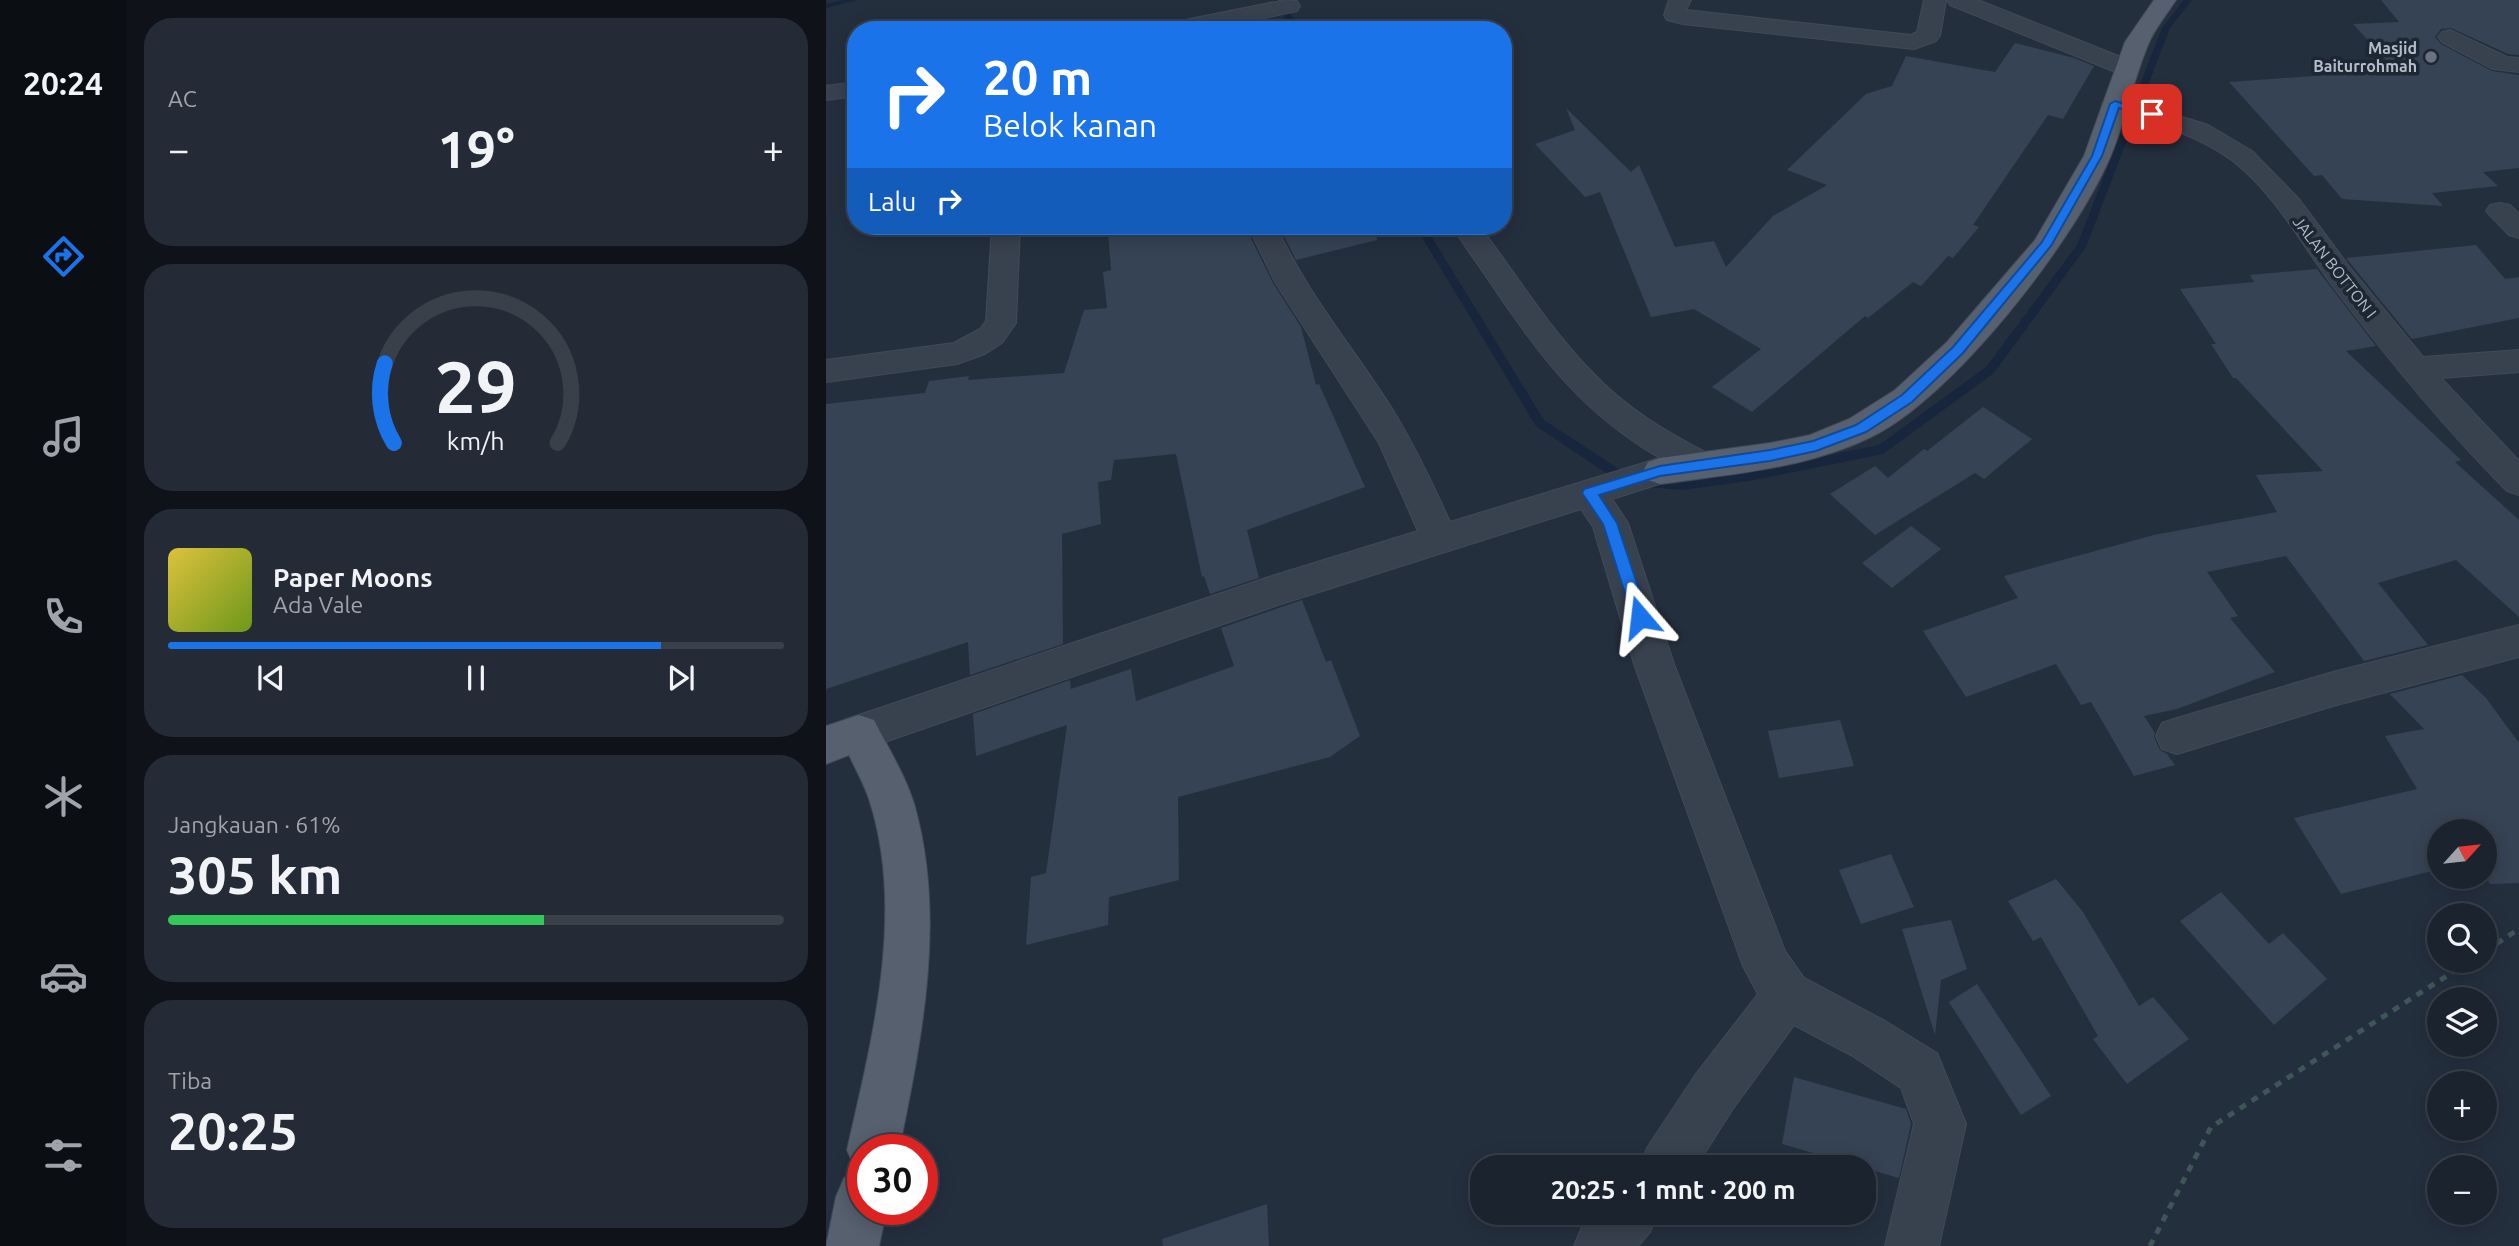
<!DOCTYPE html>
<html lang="id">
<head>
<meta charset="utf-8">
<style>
  body { margin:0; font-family:Ubuntu,sans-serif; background:#242b36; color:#f1f3f6; height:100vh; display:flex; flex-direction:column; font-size:26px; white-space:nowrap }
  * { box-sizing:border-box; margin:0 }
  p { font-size:23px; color:#a0a4aa }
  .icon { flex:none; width:38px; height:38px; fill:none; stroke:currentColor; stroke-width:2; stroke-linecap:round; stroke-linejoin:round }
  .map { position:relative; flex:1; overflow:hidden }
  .details { display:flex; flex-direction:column; gap:18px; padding:18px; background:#0f1319; width:700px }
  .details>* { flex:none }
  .banner { position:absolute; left:21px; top:21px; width:665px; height:214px; border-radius:28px; box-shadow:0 4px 18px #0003,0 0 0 2px #39404a; background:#1a73e8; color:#fff; overflow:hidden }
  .needle { width:46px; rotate:63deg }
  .fabs { position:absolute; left:1601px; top:819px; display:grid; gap:14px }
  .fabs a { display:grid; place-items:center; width:70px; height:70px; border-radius:50%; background:#1b232e; box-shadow:0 4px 18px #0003,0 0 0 2px #39404a; font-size:35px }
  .speed { position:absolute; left:21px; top:1134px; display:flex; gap:14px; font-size:35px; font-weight:700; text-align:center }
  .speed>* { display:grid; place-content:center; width:91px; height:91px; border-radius:50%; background:#1b232e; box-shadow:0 4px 18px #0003,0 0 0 2px #39404a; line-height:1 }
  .speed .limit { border:10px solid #d22; background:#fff; color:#111 }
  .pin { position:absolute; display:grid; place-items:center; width:60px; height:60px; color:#fff; margin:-30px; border-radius:14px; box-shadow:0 4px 10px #0006 }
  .me { position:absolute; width:77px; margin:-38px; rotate:343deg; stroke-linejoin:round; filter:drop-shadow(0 0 5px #0008) }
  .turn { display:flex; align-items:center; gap:24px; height:147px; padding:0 21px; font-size:32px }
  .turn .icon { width:91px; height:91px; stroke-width:2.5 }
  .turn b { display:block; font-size:49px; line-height:60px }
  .then { display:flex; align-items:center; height:66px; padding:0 21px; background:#0003; gap:14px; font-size:26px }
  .big { font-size:52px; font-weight:700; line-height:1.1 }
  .details .widget { flex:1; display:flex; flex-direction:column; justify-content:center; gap:10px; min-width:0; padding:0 24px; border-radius:28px; background:#242b36 }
  .details .dial { align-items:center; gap:0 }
  .dial svg { height:182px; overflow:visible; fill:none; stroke:#39404a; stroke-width:7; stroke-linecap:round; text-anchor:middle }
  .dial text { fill:#f1f3f6; stroke:none }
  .song { display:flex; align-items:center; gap:21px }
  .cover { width:84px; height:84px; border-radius:10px; background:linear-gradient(135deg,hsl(50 70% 55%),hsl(80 70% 35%)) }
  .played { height:7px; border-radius:4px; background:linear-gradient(90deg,#1a73e8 80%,#39404a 80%) }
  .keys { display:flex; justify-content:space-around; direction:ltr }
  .heat { display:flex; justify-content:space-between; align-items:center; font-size:38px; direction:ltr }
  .charge { height:10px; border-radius:5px; background:linear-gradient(90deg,#34c759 61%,#39404a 0) }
  .trip { position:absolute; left:644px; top:1155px; width:406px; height:70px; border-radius:28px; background:#1b232e; box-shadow:0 4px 18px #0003,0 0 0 2px #39404a; font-weight:700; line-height:70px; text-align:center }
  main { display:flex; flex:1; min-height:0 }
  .dock { display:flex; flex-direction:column; width:126px; justify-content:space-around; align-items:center; background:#0b0e12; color:#a0a4aa }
  .dock .icon { width:49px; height:49px }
  .dock .selected { color:#1a73e8 }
  .dock b { font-size:32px; color:#f1f3f6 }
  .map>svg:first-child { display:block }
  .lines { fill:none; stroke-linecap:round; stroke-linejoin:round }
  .stream { fill:#17263c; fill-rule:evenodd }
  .building { fill:#364354 }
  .minor-casing { stroke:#414a57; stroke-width:2 }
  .major-casing { stroke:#414a57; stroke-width:2 }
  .path { stroke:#3f5557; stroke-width:5; stroke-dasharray:7 7; stroke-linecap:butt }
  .minor { fill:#38414e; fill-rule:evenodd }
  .major { fill:#56606e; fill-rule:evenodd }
  .route { fill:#1a73e8; stroke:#114b97; stroke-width:2 }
  .worship-dot { fill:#6b7280; stroke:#1d2633; stroke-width:2.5 }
  .labels { text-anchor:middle; stroke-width:7; stroke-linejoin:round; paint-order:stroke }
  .far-poi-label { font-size:16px; font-weight:bold; fill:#b4bcc9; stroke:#1d2633; text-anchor:end }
  .far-street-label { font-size:16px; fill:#b4bcc9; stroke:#1d2633 }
</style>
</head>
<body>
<main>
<nav class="dock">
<b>20:24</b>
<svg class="icon selected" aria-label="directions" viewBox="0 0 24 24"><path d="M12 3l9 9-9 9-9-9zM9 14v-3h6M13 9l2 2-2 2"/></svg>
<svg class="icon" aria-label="music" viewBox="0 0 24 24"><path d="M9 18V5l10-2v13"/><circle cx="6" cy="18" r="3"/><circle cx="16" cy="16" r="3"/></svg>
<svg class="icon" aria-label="phone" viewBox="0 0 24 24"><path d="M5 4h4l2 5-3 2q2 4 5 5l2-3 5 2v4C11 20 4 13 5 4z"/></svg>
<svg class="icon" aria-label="climate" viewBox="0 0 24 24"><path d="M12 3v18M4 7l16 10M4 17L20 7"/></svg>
<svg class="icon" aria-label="car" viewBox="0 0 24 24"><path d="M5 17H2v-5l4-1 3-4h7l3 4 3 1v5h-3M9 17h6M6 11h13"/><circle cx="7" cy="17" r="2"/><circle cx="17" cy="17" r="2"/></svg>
<svg class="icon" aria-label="filters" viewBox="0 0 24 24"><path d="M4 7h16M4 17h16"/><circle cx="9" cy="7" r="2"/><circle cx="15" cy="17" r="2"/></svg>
</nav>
<section class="details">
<div class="widget"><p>AC</p>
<div class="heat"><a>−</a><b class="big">19°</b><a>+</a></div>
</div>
<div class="widget dial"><svg viewBox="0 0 100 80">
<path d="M14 69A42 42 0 1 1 86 69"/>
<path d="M14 69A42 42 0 0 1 10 34" stroke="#1a73e8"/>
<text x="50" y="56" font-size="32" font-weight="700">29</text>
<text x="50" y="72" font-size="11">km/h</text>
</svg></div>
<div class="widget">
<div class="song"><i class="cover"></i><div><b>Paper Moons</b><p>Ada Vale</p></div></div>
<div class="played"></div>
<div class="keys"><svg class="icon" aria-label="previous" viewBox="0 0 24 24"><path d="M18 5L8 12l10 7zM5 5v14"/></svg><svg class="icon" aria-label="pause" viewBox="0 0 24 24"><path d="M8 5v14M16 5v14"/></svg><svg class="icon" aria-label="next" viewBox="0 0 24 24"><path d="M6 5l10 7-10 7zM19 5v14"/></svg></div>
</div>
<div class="widget"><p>Jangkauan · 61%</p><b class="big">305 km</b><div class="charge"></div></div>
<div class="widget"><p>Tiba</p><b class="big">20:25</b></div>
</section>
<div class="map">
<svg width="1693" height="1246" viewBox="0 0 1693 1246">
  <rect width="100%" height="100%" fill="#242f3e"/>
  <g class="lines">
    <g class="stream">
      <path d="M17,0H32L0,8V4Z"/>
      <path d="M448,0H456L474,30H466Z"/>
      <path d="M1358,0H1366L1344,28L1260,247L1168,373L1057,454L923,481L856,490L798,485L710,426L589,226H599L718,420L805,477L856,480L923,471L1053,445L1160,367L1251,245L1336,28Z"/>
    </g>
  </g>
  <g class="building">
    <path d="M1555,0H1693V55L1682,54L1625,28L1615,29L1609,37L1615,44L1666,71L1693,75V168L1657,172L1672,186L1606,193L1617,206L1516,199L1496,175L1488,176L1403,82L1503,75L1498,70L1563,63L1527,24L1573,22Z"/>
    <path d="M1189,43L1248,58L1268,66L1237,119L1222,115L1147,225L1153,227L1127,258L1122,256L1095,286L1087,282L1042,318L1039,316L926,412L886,387L935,349L868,309L825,317L774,192L759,197L709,144L749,130L740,108L805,172L813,165L849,247L888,241L900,267L947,216L1001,185L961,170L1040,94L1066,86L1080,56L1169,72Z"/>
    <path d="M310,226H419L447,283L475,327L490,385L493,384L539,487L421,530L433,578L384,594L378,576L376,577L350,454L288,460L285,480L272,482L275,524L236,534L237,644L144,675L142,642L0,689V404L99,393L103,381L143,376L142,380L238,373L258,310L281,308L277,272L285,270L282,232Z"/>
    <path d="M453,226H549L551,240L470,260Z"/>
    <path d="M1650,245L1679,279L1693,277V318L1586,339L1520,258Z"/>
    <path d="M1491,269L1550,346L1520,351L1635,460L1629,462L1693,520V617L1630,560L1552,583L1602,645L1538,661L1460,556L1381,572L1412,616L1404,618L1449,672L1351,709L1318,716L1329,733L1328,737L1334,750L1341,754L1349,765L1308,776L1265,702L1255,705L1230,664L1140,697L1097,631L1192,598L1178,576L1328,535L1451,512L1430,475L1497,471L1410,378H1407L1385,344H1390L1354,289L1428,282L1424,275Z"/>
    <path d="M1157,407L1206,439L1158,479L1149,473L1049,535L1004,494L1049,466L1062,478L1098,449L1101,451Z"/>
    <path d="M1085,526L1115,549L1066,588L1036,563Z"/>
    <path d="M476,600L500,662L505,660L534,736L504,757L352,797L353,880L283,897L282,925L200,945L205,877L220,873L241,725L150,756L147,714L244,680L245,689L305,669L310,701L408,666L395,628Z"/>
    <path d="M1636,675L1660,698L1693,743V883L1664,884L1659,876V831H1614V869L1515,894L1468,818L1591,789L1559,736L1598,729L1564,694Z"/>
    <path d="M1014,720L1028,766L953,778L942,731Z"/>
    <path d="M1065,854L1088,907L1035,924L1013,870Z"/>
    <path d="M1230,879L1257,912L1313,1006L1327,997L1363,1039L1301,1084L1267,1039L1272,1036L1215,937L1207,941L1182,901Z"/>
    <path d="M1395,892L1443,944L1457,933L1501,979L1448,1025L1354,921Z"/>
    <path d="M1125,920L1141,969L1115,980L1109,1035L1076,929Z"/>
    <path d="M1151,984L1225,1096L1195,1115L1123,1002Z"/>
    <path d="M968,1077L1080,1109L1085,1124L1073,1178L956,1144Z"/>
    <path d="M441,1204L443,1246H337L336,1239Z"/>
  </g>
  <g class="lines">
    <g class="minor-casing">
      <g id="minor">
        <path d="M459,0L471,1L474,6L471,11L380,30H355L352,26L356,21L364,19Z"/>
        <path d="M843,0H865L860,10L1085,35L1091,32L1098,0H1120L1114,36L1110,41L1088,49L857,24L841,20L838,15Z"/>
        <path d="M1121,0H1152L1310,63L1313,68L1310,73L1301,75L1292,73L1124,5Z"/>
        <path d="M1624,30L1681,57L1693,58V72L1667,69L1616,42L1612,37L1616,32Z"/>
        <path d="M30,82V96L0,100V86Z"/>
        <path d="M1289,96L1382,125L1426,151L1473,199L1525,269L1597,357L1693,350V372L1615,378L1693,461V495L1681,491C1617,427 1560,357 1506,285C1475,243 1449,194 1407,161C1370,133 1324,122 1280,109L1276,104L1280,99Z"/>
        <path d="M1674,203L1684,205L1693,214V238L1683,235L1660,211L1664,205Z"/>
        <path d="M166,226H194L190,323L176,343L159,354L131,364L0,382V360L128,343L154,329L160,321Z"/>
        <path d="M422,226H450C481,293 525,345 565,407C588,444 606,482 624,522L834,458C759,415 715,358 668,288C654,267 639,247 626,226H654C690,275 723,328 766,372C799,408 842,433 885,455L890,464L885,473L873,477L849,467L851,471L846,480L786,499L802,523L848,664L959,951L978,978L1059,1021L1111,1053L1140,1124L1113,1246H1059L1088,1124L1075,1088L1025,1055L968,1025L906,1110L870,1167H814L821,1148L870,1074L932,994L917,966L808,664L767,527L755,509L452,605L33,751L18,746L12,733L18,720L446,576L592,531L553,443L449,282Z"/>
        <path d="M1693,625V657L1507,706L1351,754L1336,749L1330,736L1336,723L1351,718L1507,672Z"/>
        <path d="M769,1213H832L824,1232L812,1246H748L756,1227Z"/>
      </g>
    </g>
    <g class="major-casing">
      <g id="major">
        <path d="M1328,0H1350C1341,14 1328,29 1322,45C1307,80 1300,119 1285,155C1250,239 1127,398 1045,437C979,469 905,474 834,484L822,480L817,471L822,462L834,458L944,443L984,435L1023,419L1069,390L1121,342L1209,240L1258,156L1299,42Z"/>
        <path d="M33,715L48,720C62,748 80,776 89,807C120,920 96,1037 73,1150H37V1209H61L53,1246H0L10,1197L18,1178L35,1171L29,1168L21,1150C46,1039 80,912 43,799C38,784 30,770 23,755L0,764V726Z"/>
      </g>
    </g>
    <g class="path">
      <path d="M1659,951L1693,929"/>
      <path d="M1324,1246L1385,1127L1644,961"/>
    </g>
    <use href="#minor" class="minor"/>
    <use href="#major" class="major"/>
  </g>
  <path class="route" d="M1289,101L1331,114L1326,117L1293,108L1276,156L1225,246L1137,353L1086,402L1040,432L990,451L944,461L834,476L773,495L791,523L822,617L814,624L808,622L777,524L756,493L758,489L834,466L944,450L987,441L1030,425L1076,395L1127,347L1216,242L1266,156L1284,104Z"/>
  <circle class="worship-dot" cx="1605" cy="57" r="7"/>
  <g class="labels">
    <g class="far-poi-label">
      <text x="1591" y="54">Masjid<tspan x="1591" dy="18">Baiturrohmah</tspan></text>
    </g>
    <g class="far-street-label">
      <text transform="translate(1509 267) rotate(52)" y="6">JALAN BOTTON I</text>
    </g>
  </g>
</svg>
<div class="fabs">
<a><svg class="needle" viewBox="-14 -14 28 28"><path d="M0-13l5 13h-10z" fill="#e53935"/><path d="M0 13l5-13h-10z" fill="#a0a4aa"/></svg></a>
<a><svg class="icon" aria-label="search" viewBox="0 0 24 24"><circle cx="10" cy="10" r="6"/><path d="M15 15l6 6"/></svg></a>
<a><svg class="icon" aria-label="layers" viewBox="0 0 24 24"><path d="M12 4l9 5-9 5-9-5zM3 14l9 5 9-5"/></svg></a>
<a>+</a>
<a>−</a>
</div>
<div class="speed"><div class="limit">30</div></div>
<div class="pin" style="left:1326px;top:114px;background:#d93025"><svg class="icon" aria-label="arrive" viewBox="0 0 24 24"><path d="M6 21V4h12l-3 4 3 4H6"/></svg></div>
<svg class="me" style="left:814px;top:617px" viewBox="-20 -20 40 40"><path d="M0-17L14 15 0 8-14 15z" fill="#1a73e8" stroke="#fff" stroke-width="4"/></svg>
<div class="trip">20:25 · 1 mnt · 200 m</div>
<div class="banner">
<div class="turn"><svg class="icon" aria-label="right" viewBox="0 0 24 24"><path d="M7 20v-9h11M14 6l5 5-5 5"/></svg><div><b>20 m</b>Belok kanan</div></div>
<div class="then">Lalu<svg class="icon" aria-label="right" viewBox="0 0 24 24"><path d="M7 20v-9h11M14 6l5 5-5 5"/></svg></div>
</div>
</div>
</main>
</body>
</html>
